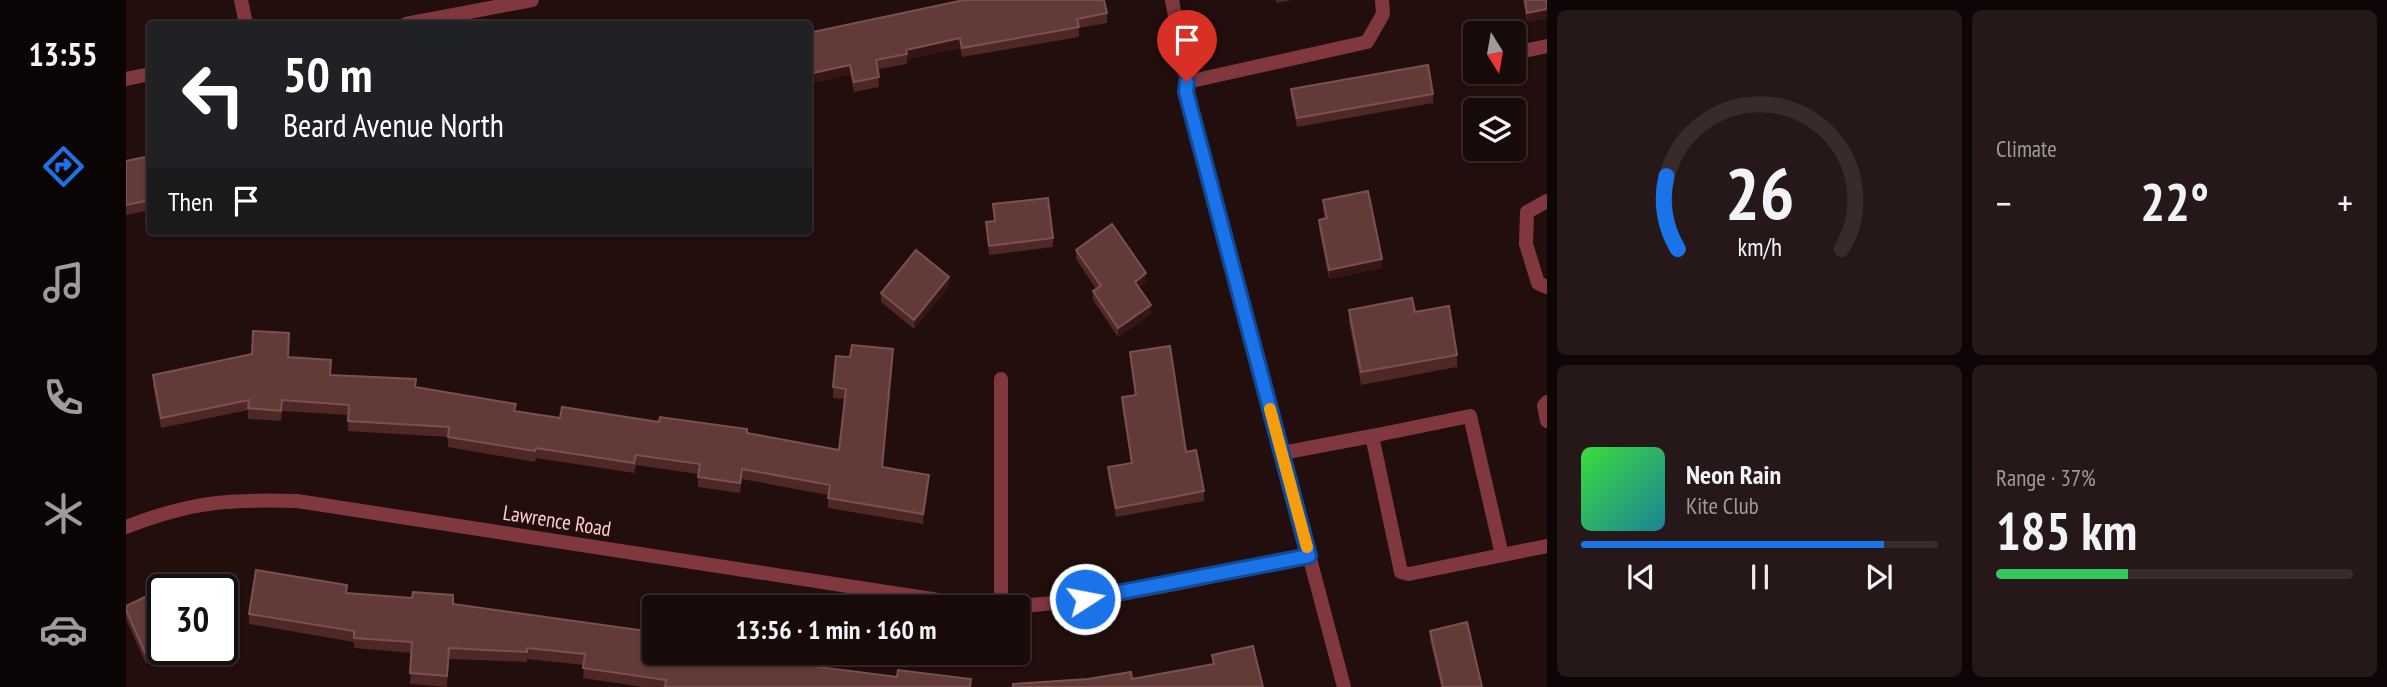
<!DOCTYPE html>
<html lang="en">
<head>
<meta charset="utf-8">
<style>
  body { margin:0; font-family:"PT Sans Narrow",sans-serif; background:#261818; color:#f1f3f6; height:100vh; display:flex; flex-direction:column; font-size:26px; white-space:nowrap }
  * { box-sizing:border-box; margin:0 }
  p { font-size:23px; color:#9f9a9c }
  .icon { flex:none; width:38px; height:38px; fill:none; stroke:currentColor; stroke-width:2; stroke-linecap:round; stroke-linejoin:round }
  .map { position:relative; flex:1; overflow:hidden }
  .details { display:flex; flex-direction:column; gap:10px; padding:10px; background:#0e0606; width:840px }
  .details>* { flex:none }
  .banner { position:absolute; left:21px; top:21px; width:665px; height:214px; border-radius:7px; box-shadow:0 2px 5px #0004,0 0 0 2px #372b2b; background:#202124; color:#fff; overflow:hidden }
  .needle { width:46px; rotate:169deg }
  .controls { position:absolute; left:1337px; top:21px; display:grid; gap:14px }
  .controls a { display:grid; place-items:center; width:63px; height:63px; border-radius:7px; background:#190a0a; box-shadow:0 2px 5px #0004,0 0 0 2px #372b2b; font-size:35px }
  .speed { position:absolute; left:21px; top:574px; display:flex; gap:14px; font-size:35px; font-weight:700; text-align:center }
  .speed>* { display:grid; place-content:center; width:91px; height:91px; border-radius:50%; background:#190a0a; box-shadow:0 2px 5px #0004,0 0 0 2px #372b2b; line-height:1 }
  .speed .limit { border:4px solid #111; border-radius:10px; background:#fff; color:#111 }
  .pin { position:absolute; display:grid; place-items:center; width:60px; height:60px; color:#fff; margin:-72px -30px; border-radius:50% 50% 50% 0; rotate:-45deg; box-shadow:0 0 7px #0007 }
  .pin .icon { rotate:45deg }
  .me { position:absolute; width:77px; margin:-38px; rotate:79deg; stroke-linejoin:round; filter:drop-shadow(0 0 5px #0008) }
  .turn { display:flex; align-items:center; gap:24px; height:147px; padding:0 21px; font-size:32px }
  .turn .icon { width:91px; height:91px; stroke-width:2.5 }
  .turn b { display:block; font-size:49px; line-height:60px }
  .then { display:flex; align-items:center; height:66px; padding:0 21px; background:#0003; gap:14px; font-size:26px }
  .big { font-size:52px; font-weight:600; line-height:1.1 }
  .details .tile { flex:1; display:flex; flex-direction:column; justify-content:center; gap:10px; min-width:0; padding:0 24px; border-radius:10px; background:#261818 }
  .details .dial { align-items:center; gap:0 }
  .dial svg { height:182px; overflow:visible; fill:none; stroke:#372b2b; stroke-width:7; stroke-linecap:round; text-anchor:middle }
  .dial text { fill:#f1f3f6; stroke:none }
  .song { display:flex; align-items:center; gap:21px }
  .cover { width:84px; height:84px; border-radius:10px; background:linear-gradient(135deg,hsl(120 70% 55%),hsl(190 70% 35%)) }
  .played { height:7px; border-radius:4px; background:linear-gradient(90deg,#1a73e8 85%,#372b2b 85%) }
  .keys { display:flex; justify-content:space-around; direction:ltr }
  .heat { display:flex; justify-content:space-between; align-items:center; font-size:38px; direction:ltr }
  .charge { height:10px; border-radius:5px; background:linear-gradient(90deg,#34c759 37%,#372b2b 0) }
  .details .tiles { flex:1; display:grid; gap:10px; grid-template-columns:repeat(2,1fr) }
  .trip { position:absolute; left:516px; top:595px; width:388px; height:70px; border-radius:7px; background:#190a0a; box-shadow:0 2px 5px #0004,0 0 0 2px #372b2b; font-weight:600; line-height:70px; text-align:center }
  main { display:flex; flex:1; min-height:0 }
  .tabs { display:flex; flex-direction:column; width:126px; justify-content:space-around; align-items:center; background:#0a0404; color:#9f9a9c }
  .tabs .icon { width:49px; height:49px }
  .tabs .selected { color:#1a73e8 }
  .tabs b { font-size:32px; color:#f1f3f6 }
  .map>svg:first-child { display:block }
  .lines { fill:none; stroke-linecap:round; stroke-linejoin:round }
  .service { stroke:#80383e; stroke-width:14 }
  .minor { stroke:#80383e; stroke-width:14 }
  .wall { fill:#4f2826 }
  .shaded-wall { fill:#351614 }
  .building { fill:#623a38; stroke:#7b514f; stroke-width:2 }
  .route-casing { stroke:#114b97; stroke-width:18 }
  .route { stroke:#1a73e8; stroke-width:12 }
  .slow { stroke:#f59e0b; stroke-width:12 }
  .labels { text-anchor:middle; stroke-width:7; stroke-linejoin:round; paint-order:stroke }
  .street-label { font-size:21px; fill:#ffcdce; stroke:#210e0d }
</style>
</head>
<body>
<main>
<nav class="tabs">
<b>13:55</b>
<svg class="icon selected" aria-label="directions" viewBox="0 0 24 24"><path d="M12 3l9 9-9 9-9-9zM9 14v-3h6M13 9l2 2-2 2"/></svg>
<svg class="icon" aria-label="music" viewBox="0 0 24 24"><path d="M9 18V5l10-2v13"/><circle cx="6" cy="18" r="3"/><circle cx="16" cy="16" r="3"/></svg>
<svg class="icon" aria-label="phone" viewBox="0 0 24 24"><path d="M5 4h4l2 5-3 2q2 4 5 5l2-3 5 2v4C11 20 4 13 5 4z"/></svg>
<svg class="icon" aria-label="climate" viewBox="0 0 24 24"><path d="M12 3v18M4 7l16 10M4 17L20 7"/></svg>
<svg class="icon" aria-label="car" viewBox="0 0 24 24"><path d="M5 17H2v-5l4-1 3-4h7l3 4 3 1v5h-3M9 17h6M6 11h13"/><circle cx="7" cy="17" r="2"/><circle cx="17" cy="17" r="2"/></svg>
</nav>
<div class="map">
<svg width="1421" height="687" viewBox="0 0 1421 687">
  <rect width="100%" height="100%" fill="#210e0d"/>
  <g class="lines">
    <g class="service">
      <path d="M1388,53L1421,46"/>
      <path d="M1061,82L1241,42L1257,14L1256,0"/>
      <path d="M1421,201L1401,212L1400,244L1412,283L1421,287"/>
      <path d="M1421,402L1418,406L1421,421"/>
      <path d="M1246,436L1344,416L1376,555"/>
      <path d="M1156,453L1246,436L1275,572L1283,574L1421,546"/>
    </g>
    <g class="minor">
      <path d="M115,0L120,24"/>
      <path d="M1046,0L1061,82L1060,92L1218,687"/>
      <path d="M280,24L406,0"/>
      <path d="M0,79L24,74"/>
      <path d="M875,379V607"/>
      <path d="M0,527C64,502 102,499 171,501L858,607"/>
      <path d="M860,607C969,606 1077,577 1183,556"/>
    </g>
  </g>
  <g class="wall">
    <path d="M1150,0H1166L1151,3Z"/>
    <path d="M1397,0H1421V18L1401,22Z"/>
    <path d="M981,13V23L953,28V37L836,57L834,48L781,59V64L752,69L753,87L728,92L724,74L682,84V33Z"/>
    <path d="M1165,89L1307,94V103L1171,127L1165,98Z"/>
    <path d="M24,156V210L0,215V161Z"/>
    <path d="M1197,200L1256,268L1203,279L1193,229V220L1199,219L1197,209Z"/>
    <path d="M867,204L927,238V247L863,255L860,222L868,221Z"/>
    <path d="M950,250L1020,282L1013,288L1025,314L992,337L967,300V291L970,289L950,259Z"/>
    <path d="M823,286L788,329L755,302V293Z"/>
    <path d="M1223,310L1289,312L1331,355V367L1235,385L1223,322Z"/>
    <path d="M163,343L162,357L205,375L290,387L390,412L434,418L533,422L621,433L713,450L719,399L707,398V387L767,359L757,468L803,485L797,524L702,508V495L616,479L614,493L572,487V474L510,465L508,473L410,458L409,462L322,447V437L222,431V415L156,411L155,421L122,419V410L35,428L27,385V375L126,354Z"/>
    <path d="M1004,352L1060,452L1078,491V501L990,517L982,476V467L1005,463L996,406V397L1009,395L1004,361Z"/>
    <path d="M221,593L327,604L528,653L687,663L686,666L845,687H516L457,678L458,665L401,659V662L323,659L321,687L284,684L286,653L228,648V642L123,624V614Z"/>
    <path d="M0,606L37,649H53L20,664L0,619Z"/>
    <path d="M1304,631L1356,687H1315L1304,640Z"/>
  </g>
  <g class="shaded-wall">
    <path d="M1421,9V18L1401,22V13Z"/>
    <path d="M834,38V48L781,59L780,50Z"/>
    <path d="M724,65V74L682,84V74Z"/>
    <path d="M1256,259V268L1203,279V270Z"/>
    <path d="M1020,273V282L1009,291V282Z"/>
    <path d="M823,277V286L788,329V320Z"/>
    <path d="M1025,305V314L992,337V328Z"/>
    <path d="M767,349V359L756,478V467Z"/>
    <path d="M803,475V485L797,524V514Z"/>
    <path d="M37,648V649H53L20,664V655Z"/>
  </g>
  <g class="building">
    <path d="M838,0H978L981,13L951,19L953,27L836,48L834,38L780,50L781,54L750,60L753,77L728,82L724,65L682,74V33Z"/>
    <path d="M1399,0H1421V9L1401,13Z"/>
    <path d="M1302,65L1307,94L1171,118L1165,89Z"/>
    <path d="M24,156V200L0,205V161Z"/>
    <path d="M1242,191L1256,259L1203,270L1193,220L1201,218L1197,200Z"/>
    <path d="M922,198L927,238L863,246L860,222L869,221L867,204Z"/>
    <path d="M986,224L1020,273L1009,282L1025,305L992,328L967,291L975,286L950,250Z"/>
    <path d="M790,250L823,277L788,320L755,293Z"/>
    <path d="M1286,298L1289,312L1323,306L1331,355L1235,372L1223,310Z"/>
    <path d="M127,331L163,333L162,357L205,360L204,375L290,379L289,387L390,404L388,411L434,418L436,407L533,422L534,417L621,429V433L713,450L720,389L707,387L710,356L724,357L726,345L767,349L756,467L803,475L797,514L702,498L704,485L616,469L614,483L572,477L574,464L510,455L508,463L410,448L409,451L322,437L323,427L222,421L223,405L156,400L155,411L122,408L123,400L35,418L27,375L126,354Z"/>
    <path d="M1044,346L1060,452L1070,450L1078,491L990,508L982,467L1006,463L996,397L1010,395L1004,352Z"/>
    <path d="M130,570L221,585L220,593L286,598L287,592L327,595V604L528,632V653H586L649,660L650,653H687L685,666L771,677L772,670L845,679L844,687H539L540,680L457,668L459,654L401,648V652L323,648L321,676L284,673L286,642L228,638V631L123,614Z"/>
    <path d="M77,584L79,590H63Z"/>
    <path d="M29,592L34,603L37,602V648L20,655L0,610V606Z"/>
    <path d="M1341,622L1356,687H1317L1304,631Z"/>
    <path d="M1127,646L1137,687H887V684L962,679L1005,672L1006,679L1088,664L1086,655Z"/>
  </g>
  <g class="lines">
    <g class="route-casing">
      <path id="route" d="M959,599L1183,556L1060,92L1061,82"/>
    </g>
    <use href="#route" class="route"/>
    <path class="slow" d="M1144,409L1181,547"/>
  </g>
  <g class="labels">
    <g class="street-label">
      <text transform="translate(431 521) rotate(9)" y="7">Lawrence Road</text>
    </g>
  </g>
</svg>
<div class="controls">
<a><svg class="needle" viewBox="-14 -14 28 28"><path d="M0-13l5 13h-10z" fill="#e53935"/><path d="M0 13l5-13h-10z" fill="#9f9a9c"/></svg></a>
<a><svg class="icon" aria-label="layers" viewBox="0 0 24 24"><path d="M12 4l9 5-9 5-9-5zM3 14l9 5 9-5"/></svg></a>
</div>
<div class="speed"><div class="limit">30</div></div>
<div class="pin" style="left:1061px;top:82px;background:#d93025"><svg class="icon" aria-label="arrive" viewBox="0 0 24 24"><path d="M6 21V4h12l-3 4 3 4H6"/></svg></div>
<svg class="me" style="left:959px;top:599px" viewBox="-20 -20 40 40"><circle r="17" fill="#1a73e8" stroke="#fff" stroke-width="3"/><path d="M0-11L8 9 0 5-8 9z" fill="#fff"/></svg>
<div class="trip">13:56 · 1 min · 160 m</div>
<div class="banner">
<div class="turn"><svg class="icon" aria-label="left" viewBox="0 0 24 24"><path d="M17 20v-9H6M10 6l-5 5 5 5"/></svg><div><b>50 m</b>Beard Avenue North</div></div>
<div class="then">Then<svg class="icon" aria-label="arrive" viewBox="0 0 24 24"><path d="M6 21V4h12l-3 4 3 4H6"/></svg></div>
</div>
</div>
<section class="details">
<div class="tiles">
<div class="tile dial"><svg viewBox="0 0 100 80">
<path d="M14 69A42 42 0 1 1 86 69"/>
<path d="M14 69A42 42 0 0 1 9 37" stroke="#1a73e8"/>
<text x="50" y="56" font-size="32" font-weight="700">26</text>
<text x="50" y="72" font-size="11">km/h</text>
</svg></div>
<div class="tile"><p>Climate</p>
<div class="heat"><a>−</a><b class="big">22°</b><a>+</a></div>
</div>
<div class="tile">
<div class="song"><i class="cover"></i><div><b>Neon Rain</b><p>Kite Club</p></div></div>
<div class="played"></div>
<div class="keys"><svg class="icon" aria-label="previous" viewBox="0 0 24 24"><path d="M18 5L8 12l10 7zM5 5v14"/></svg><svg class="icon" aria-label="pause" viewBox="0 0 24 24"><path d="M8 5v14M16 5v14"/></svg><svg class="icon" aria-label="next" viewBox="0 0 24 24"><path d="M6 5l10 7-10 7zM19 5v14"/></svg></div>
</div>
<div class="tile"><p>Range · 37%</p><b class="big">185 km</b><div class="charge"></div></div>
</div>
</section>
</main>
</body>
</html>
